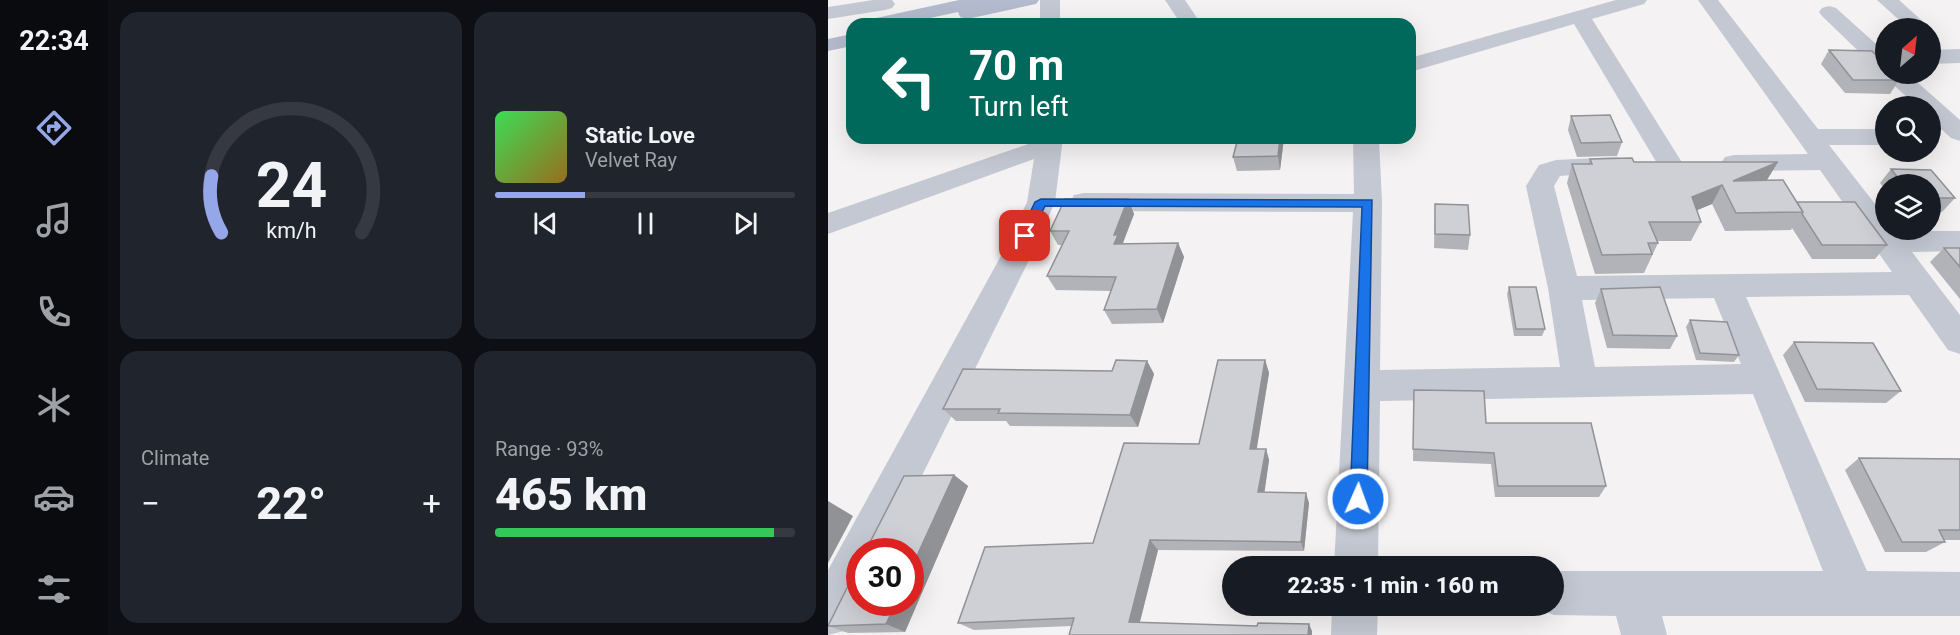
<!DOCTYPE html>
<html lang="en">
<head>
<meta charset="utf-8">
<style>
  body { margin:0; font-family:Roboto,sans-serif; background:#20242c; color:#f1f3f6; height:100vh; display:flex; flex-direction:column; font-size:22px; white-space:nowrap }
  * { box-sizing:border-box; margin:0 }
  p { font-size:20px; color:#9ea1a6 }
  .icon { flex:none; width:33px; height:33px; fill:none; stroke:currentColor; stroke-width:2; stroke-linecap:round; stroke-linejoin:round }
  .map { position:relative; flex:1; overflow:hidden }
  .panel { display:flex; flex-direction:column; gap:12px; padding:12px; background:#0d0f14; width:720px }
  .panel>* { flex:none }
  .top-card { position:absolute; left:18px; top:18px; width:570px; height:126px; border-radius:18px; box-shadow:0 6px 24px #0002; background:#00695c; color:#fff; overflow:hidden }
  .needle { width:39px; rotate:28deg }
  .fabs { position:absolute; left:1047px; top:18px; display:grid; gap:12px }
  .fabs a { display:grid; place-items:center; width:66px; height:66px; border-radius:50%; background:#171b24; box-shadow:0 6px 24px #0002; font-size:30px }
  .speed { position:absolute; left:18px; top:538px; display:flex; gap:12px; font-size:30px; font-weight:700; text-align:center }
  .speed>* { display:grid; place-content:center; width:78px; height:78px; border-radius:50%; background:#171b24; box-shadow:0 6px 24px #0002; line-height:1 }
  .speed .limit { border:9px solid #d22; background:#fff; color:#111 }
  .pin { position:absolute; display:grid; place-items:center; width:51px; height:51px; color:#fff; margin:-26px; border-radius:12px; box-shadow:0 3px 9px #0006 }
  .me { position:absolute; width:66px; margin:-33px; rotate:2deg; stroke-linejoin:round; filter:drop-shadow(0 0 4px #0008) }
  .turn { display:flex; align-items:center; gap:21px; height:126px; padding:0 24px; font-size:27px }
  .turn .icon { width:78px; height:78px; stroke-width:2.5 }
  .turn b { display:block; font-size:42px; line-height:51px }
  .big { font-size:45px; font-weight:800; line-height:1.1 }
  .panel .tile { flex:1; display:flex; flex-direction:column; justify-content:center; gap:9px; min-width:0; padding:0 21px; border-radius:18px; background:#20242c }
  .panel .dial { align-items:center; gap:0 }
  .dial svg { height:156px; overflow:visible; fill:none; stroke:#363941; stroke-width:7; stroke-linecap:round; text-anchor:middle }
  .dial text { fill:#f1f3f6; stroke:none }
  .song { display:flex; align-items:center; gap:18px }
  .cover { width:72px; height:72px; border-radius:9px; background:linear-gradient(135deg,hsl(130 70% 55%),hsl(40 70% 35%)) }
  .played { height:6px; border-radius:3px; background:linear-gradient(90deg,#96a7e9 30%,#363941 30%) }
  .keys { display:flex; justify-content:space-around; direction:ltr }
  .heat { display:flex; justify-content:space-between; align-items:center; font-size:33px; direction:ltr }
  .charge { height:9px; border-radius:4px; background:linear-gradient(90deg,#34c759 93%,#363941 0) }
  .panel .tiles { flex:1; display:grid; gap:12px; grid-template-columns:repeat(2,1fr) }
  .trip { position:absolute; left:394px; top:556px; width:342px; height:60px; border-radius:30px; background:#171b24; box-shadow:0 6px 24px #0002; font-weight:800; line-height:60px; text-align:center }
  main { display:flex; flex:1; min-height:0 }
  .tab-bar { display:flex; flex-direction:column; width:108px; justify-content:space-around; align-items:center; background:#090b0e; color:#9ea1a6 }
  .tab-bar .icon { width:42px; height:42px }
  .tab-bar .active { color:#96a7e9 }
  .tab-bar b { font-size:27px; color:#f1f3f6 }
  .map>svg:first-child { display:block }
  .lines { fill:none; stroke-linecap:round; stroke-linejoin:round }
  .minor { fill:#c4c8d2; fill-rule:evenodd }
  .major { fill:#b4bbce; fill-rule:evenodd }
  .wall { fill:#b2b3b8 }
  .shaded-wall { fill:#919296 }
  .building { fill:#cfd0d6; stroke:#919296; stroke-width:1.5 }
  .route { fill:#1a73e8; stroke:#114b97; stroke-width:1.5 }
</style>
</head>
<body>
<main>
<nav class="tab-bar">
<b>22:34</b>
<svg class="icon active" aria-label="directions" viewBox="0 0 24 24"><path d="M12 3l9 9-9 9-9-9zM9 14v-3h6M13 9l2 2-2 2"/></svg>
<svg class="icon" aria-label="music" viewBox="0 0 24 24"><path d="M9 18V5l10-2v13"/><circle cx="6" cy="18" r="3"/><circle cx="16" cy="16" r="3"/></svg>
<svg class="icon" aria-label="phone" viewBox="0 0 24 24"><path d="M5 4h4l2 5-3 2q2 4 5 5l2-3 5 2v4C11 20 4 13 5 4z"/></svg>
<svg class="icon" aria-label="climate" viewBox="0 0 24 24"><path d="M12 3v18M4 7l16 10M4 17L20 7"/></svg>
<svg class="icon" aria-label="car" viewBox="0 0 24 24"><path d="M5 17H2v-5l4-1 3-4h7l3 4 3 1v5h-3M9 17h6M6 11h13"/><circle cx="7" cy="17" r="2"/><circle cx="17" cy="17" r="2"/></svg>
<svg class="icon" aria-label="filters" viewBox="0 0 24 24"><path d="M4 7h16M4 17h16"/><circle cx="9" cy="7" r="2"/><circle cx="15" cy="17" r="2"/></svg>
</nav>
<section class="panel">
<div class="tiles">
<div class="tile dial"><svg viewBox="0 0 100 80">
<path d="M14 69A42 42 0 1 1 86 69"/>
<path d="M14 69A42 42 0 0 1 9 40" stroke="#96a7e9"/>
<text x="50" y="56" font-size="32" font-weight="700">24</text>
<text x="50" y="72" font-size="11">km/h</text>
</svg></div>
<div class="tile">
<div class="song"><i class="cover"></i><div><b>Static Love</b><p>Velvet Ray</p></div></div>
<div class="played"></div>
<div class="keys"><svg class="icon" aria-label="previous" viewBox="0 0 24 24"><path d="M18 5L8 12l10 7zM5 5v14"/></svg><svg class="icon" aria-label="pause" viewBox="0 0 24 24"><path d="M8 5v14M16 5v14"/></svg><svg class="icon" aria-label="next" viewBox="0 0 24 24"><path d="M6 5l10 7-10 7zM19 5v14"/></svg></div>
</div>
<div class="tile"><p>Climate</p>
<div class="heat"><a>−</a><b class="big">22°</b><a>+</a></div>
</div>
<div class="tile"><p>Range · 93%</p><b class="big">465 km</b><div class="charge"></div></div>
</div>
</section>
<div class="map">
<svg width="1132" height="635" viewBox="0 0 1132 635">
  <rect width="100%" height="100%" fill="#f4f2f2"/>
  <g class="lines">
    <g class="minor">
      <path d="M45,0H64L67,4L64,8L57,10L0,19V7Z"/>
      <rect x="212" y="0" width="20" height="24"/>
      <path d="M337,0H357L373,24H353Z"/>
      <path d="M788,0H819L816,4L764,19L855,164L851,170L842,172L833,170L746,24L582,72V58Z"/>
      <path d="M870,0H890L990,129H1058V145H1001L1058,218V230L1068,231H1132V251L1084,252L1132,315V354L1120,350L1081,295L918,297L1039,571L1132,572V616H834L839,635H793L788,616L726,615L710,609L709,606H726V571H995L925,394L552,401L550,567H506L525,212L256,211L246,209L242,202L246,195L256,193L526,194L525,138H551L554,203L552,370L732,367L720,288L698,186L711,165L728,160L788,157L797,159L801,165L797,171L732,176L726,186L749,276L1064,272L992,170L906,171L897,169L893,163L897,157L906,155L980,154ZM886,298L913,364L767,367L754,300Z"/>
      <path d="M1049,0H1071L1102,28H1080Z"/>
      <path d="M1001,6L1008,8L1058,53V74H1080L1132,120V141L1123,138L1102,119V106H1089L1059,79L1056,74L1057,72L1050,70L994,16L991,12L994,8Z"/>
      <path d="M1132,49V63L1102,64V50Z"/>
      <path d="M209,138H235L227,202L204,254L56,552H32V601L16,631L0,635V570L174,254L199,202L206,159L0,234V213L209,141Z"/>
      <path d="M504,606H550L549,635H503Z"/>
    </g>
    <g class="major">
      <path d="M131,0H211L208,4L139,19L132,17L130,12L74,24H36L39,20Z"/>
      <path d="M24,34V46L0,51V39Z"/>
    </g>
  </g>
  <g class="wall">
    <path d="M1001,50L1071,80L1062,94L1017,93L993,64Z"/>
    <path d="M743,116L794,142L789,156L749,157L740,130Z"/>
    <path d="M410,138H456L452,170L409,171L405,157Z"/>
    <path d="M762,159L806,162L939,180L969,202L1059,245L1047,259H984L964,228L963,230L897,231L884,204L869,210L873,222L863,241H829L830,243L816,273L767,274L739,183L744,164H760Z"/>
    <path d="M1063,169L1103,170L1127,198L1114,212H1102V184H1058V191L1052,183Z"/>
    <path d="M300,199L306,214L295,243H350L356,257L335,323L284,324L276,310L283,291L228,290L219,276L234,245H230L222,231Z"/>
    <path d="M607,204L642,235L640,250L606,248Z"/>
    <path d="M1116,248H1132V299L1102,262Z"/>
    <path d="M681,287L717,329L714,336H686L679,294Z"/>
    <path d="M773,289L849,336L842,349L779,348L767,303Z"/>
    <path d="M862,320L911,355L906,362L868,360L858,327Z"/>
    <path d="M966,342L1073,391L1058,403L977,402L955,355Z"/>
    <path d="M437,360L441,373L428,449H438L441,460L436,492L481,503L476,551L330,550L312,622L484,631L243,626L146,630L130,623L265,543L371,444Z"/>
    <path d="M319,361L326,374L310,427L182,426L178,421H128L115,409L284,371Z"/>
    <path d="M586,390L658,423L778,486L771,497H667L663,464L585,461Z"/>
    <path d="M1031,458L1132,459V540H1116L1117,542L1098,552H1057L1017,470Z"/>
    <path d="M126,475L140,486L77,632L20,633L0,626Z"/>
  </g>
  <g class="shaded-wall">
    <path d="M452,138H456L452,170L450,156Z"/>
    <path d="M950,162L939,180L905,181Z"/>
    <path d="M894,185L884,204L855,216L864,197Z"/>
    <path d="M300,199L306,214L294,245L286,244V235Z"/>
    <path d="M350,243L356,257L335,323L329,309Z"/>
    <path d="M437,360L441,373L427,460L422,449Z"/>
    <path d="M319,361L326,374L310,427L302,415Z"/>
    <path d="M438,449L441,460L435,503L430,492Z"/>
    <path d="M126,475L140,486L77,632L58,624L68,603H82V571Z"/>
    <path d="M478,493L481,503L476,551L473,542Z"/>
    <path d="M0,501L25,516L0,563Z"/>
    <path d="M322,540L330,550L310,629L301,622Z"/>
    <path d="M481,624L484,631V635H480Z"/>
  </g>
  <g class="building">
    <path d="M1001,50L1044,51L1058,65V74H1065L1071,80H1025Z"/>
    <path d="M782,115L794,142L753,143L743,116Z"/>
    <path d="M410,138H452L450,156L405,157Z"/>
    <path d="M804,158L806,162H950L905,181L955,180L975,212L908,213L894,185L864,197L873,222H821L830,243H820L824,254L774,255L744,164H764L762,159Z"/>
    <path d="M1063,169L1103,170L1127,198H1102V184H1075Z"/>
    <path d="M237,199H300L286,235H290L286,244L350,243L329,309L276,310L288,277L219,276L241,231H222Z"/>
    <path d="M969,202H1027L1059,245H994L974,214L975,212Z"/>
    <path d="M607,204L640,205L642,235L607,234Z"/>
    <path d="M1116,248H1132V267Z"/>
    <path d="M681,287H708L717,329H688Z"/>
    <path d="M832,287L849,336L785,335L773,289Z"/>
    <path d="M862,320L899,322L911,355L872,353Z"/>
    <path d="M966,342L1045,343L1073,391L989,389Z"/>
    <path d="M288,360L319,361L302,415L170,413L172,409H115L135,369L284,371Z"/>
    <path d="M390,360H437L422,449H438L430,492L478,493L473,542L322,540L301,622L429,626L430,623L481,624L480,635H241L246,618L130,623L157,547L265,543L296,443L371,444Z"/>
    <path d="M586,390L656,391L658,423H763L778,486H670L666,453L585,449Z"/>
    <path d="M1031,458L1132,459V530H1111L1117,542H1074Z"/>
    <path d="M126,475L82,571V552H37L76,476Z"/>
    <path d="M32,562V603H68L58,624L0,626Z"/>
  </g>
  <path class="route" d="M213,199L544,200L539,499L536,505L530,507L524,505L522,499L534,207L217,206L201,239H192L191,236L207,202Z"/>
</svg>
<div class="fabs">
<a><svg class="needle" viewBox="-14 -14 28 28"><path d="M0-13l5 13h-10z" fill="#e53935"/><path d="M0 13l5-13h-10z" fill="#9ea1a6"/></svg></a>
<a><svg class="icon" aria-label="search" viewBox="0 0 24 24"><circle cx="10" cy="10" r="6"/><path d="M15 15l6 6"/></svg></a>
<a><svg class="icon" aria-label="layers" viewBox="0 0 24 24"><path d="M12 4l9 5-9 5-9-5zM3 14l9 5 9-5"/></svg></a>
</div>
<div class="speed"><div class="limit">30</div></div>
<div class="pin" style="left:197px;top:236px;background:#d93025"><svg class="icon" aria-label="arrive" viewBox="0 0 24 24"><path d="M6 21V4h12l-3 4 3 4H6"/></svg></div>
<svg class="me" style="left:530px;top:499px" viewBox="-20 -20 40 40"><circle r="17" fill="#1a73e8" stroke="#fff" stroke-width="3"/><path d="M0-11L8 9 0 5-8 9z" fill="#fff"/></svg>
<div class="trip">22:35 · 1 min · 160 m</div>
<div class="top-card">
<div class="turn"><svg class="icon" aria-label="left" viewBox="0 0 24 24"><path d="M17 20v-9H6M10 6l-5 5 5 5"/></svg><div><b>70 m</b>Turn left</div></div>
</div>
</div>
</main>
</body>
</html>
